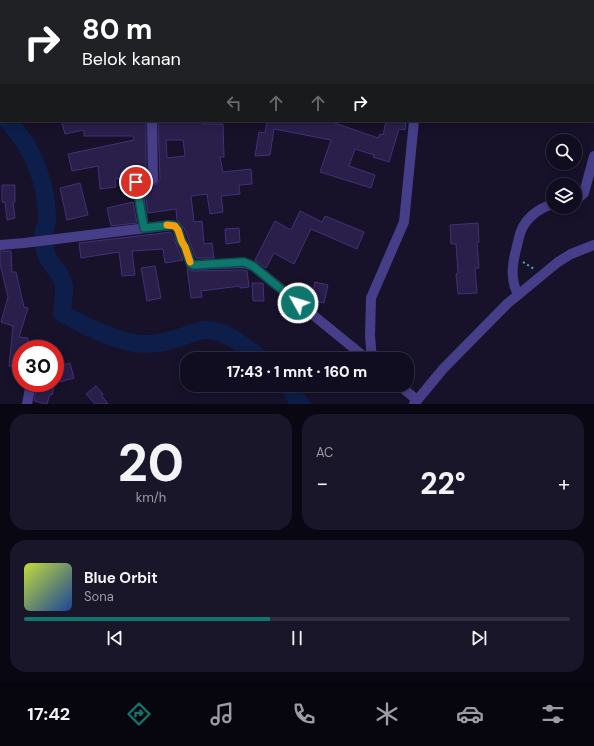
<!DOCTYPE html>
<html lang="id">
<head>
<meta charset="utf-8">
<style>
  body { margin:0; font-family:"DM Sans",sans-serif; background:#1a1629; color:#f1f3f6; height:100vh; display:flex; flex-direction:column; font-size:15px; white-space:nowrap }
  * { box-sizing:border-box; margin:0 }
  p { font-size:13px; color:#9c9ca5 }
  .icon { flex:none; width:22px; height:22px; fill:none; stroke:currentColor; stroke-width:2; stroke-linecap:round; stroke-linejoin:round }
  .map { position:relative; height:404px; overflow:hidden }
  .sheet { display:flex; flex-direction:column; gap:10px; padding:10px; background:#090712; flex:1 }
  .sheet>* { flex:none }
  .banner { position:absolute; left:0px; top:0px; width:594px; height:122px; box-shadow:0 2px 10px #0003,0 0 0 1px #302d3e; background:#202124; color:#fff; overflow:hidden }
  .fabs { position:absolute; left:546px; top:134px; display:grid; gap:8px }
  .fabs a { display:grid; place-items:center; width:36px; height:36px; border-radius:50%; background:#110d20; box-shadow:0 2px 10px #0003,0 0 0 1px #302d3e; font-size:20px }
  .speed { position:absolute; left:12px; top:340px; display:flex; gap:8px; font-size:20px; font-weight:700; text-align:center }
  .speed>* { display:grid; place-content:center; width:52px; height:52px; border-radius:50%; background:#110d20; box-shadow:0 2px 10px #0003,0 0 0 1px #302d3e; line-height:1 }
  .speed .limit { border:6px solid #d22; background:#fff; color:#111 }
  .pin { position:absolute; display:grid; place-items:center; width:34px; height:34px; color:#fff; margin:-17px; border:2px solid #fff; border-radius:50%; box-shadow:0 1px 4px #0007 }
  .me { position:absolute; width:44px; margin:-22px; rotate:309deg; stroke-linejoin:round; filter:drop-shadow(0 0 3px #0008) }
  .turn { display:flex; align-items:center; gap:14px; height:84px; padding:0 16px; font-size:18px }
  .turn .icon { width:52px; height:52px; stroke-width:2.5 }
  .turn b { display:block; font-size:28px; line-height:34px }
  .lanes { display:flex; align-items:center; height:38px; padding:0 16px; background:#0003; justify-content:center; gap:20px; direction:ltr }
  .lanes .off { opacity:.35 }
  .big { font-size:30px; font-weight:800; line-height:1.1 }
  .sheet .card { flex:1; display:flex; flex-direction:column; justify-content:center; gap:6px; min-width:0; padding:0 14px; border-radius:16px; background:#1a1629 }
  .sheet .dial { align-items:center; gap:0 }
  .dial b { font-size:52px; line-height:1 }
  .song { display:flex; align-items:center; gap:12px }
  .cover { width:48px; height:48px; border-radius:6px; background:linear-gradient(135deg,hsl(70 70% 55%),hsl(220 70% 35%)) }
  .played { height:4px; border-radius:2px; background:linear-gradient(90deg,#0f766e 45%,#302d3e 45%) }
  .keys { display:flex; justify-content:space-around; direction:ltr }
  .heat { display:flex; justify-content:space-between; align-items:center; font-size:22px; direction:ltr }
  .sheet .tiles { flex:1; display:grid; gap:10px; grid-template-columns:1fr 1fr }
  .card:last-child { grid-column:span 2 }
  .trip { position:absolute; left:180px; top:352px; width:234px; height:40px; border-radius:16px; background:#110d20; box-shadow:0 2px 10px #0003,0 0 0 1px #302d3e; font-weight:800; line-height:40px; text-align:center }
  .menu { display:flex; height:64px; justify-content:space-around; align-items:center; background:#07050d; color:#9c9ca5 }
  .menu .icon { width:28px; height:28px }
  .menu .active { color:#0f766e }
  .menu b { font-size:18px; color:#f1f3f6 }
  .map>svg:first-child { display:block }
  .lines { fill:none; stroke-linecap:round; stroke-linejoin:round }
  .stream { stroke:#0c1e49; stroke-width:3 }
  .river { stroke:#0c1e49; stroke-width:18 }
  .building { fill:#2a1e4b; stroke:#433176; fill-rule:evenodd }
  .path { stroke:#33b9ba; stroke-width:2; stroke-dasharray:2 3; stroke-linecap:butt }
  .street { stroke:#463e88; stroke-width:10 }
  .route-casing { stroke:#0a4d48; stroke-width:10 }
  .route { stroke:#0f766e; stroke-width:7 }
  .slow { stroke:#f59e0b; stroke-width:7 }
</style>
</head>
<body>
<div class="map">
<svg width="594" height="404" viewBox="0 0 594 404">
  <rect width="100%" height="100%" fill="#17112a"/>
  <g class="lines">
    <g class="stream">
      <path d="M371,0L388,1"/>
      <path d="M517,1L518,0"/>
    </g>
    <g class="river">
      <path d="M8,121C33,147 48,185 47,222C47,225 45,227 44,230C43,234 43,241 44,245C46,265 62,271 64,286C65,292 62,306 62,313C83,325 122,345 147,344C166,344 182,336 200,331C220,325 246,347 261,359"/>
      <path d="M289,385L297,401L301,404"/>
    </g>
  </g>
  <g class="building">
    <path d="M69,121H146V174L115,179L116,187L100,189L98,166L72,171L68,154L134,140L133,136H84V130L65,134L62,123Z"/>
    <path d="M158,121H186L204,122V124H223L224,157H220L223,172L251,169L252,184L239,185L240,194L221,196L223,212L210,214L207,194L191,196L194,222L202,221L204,244L212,243L214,258H196L184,228L177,220L176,209L148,213L144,187L157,184L160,179ZM166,140H183L185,156L167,158Z"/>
    <path d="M267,121H329L378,138L380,134L383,135L386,121H406L405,130L399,129L389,162L373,157L374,155L355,149L349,166L375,175L371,188L320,172L331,140L274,129L270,155L255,156L259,132L265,133Z"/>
    <path d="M80,183L88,215L67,220L60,188Z"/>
    <path d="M2,185H15V202H13L15,218L7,220L5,202H2Z"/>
    <path d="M133,202L137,223L111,226L107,208Z"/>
    <path d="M300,211L322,222L325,216L364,232L357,249L311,229L294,264L274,253L266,268L255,260L275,221L291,230Z"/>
    <path d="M478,223L479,242H477L479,268H475L477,293L458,294L456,274L458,273L456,244H451L450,225Z"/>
    <path d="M239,228L240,242L226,244L225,229Z"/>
    <path d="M171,232L183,260L165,263L163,249L132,251L135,275L122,276L119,252L81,258L79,243Z"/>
    <path d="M0,251H11L12,272H16L24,307L28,308L19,337L28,338L27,349H21V367L9,366L13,326L1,322L8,297L0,264Z"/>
    <path d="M155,266L161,298L147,301L141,268Z"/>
    <path d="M187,269L194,271L243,270L247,271L249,287L240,288V286L201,291L202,297L191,298Z"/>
    <path d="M315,282L328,285L324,303L311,301Z"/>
    <path d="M252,283H263L264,301H253Z"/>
    <path d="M70,363L74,378L60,382L56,367Z"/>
    <path d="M37,383H55L52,395L50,394L47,404L34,401Z"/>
    <path d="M96,386L103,394L102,396L108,404H95L86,394Z"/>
  </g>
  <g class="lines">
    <path class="path" d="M523,262L534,269"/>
    <g class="street">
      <path d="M39,0L43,1"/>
      <path d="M447,1L448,0"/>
      <path d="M588,1L589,0"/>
      <path d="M593,51L594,55"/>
      <path d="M575,201L584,193L594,156"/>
      <path d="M144,228L137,182L153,179L152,121"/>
      <path d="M0,245L24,243L171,225L175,226L178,230L181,240L185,247L191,264L194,265L244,263L253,266L367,359"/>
      <path d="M518,295C510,279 512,264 517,246C518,242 519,236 521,231C526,218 539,208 553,204"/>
      <path d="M372,359L370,336L371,298L404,222L414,121"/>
      <path d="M399,385L417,400"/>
      <path d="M27,404L31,383"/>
      <path d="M414,404L443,369L507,304L558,262L571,254L594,245"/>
    </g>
  </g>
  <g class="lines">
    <g class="route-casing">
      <path id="route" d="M136,182L144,228L171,225L175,226L178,230L181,240L185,247L191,264L194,265L244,262L253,266L298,303"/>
    </g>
    <use href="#route" class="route"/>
    <path class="slow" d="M167,225L175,226L178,230L182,242L185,247L190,262"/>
  </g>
</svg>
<div class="fabs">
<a><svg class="icon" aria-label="search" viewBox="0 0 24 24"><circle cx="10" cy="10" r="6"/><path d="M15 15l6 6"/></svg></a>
<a><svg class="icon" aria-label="layers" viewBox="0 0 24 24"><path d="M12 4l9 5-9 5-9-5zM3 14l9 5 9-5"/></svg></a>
</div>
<div class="speed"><div class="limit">30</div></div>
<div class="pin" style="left:136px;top:182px;background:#d93025"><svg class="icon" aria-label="arrive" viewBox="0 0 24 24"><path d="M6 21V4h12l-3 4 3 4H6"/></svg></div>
<svg class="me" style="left:298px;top:303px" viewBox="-20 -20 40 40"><circle r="17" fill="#0f766e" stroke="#fff" stroke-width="3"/><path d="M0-11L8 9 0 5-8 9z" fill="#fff"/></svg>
<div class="trip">17:43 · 1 mnt · 160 m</div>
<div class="banner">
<div class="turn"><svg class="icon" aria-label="right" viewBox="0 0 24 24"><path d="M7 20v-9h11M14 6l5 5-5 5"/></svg><div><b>80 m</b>Belok kanan</div></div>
<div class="lanes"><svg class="icon off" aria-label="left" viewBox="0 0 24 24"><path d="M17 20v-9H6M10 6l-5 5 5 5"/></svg><svg class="icon off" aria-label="ahead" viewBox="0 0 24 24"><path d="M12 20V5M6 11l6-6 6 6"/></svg><svg class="icon off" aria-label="ahead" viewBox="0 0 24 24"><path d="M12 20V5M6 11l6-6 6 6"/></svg><svg class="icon" aria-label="right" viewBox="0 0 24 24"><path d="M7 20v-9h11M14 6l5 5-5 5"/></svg></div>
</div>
</div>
<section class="sheet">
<div class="tiles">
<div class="card dial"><b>20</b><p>km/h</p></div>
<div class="card"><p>AC</p>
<div class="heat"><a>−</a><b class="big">22°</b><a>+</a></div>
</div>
<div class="card">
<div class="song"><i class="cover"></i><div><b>Blue Orbit</b><p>Sona</p></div></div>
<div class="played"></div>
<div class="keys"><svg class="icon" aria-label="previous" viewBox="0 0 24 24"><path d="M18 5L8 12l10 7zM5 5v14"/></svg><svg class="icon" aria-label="pause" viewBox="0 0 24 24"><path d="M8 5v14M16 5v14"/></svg><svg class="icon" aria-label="next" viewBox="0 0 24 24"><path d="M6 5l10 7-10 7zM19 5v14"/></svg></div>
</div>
</div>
</section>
<nav class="menu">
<b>17:42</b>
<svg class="icon active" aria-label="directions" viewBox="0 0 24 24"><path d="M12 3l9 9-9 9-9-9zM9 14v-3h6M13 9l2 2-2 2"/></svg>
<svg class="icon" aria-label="music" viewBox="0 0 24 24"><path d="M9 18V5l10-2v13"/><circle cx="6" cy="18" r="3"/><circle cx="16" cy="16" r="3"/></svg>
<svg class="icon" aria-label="phone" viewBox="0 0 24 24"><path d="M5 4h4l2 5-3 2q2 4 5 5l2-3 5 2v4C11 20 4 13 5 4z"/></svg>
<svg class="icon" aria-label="climate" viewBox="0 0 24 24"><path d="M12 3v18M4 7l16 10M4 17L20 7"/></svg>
<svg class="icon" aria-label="car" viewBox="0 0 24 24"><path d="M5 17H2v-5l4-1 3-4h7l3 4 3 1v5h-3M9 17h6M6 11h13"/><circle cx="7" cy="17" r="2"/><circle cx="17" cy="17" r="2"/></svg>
<svg class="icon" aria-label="filters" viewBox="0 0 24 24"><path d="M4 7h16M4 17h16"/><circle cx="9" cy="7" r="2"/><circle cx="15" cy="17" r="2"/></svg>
</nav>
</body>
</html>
